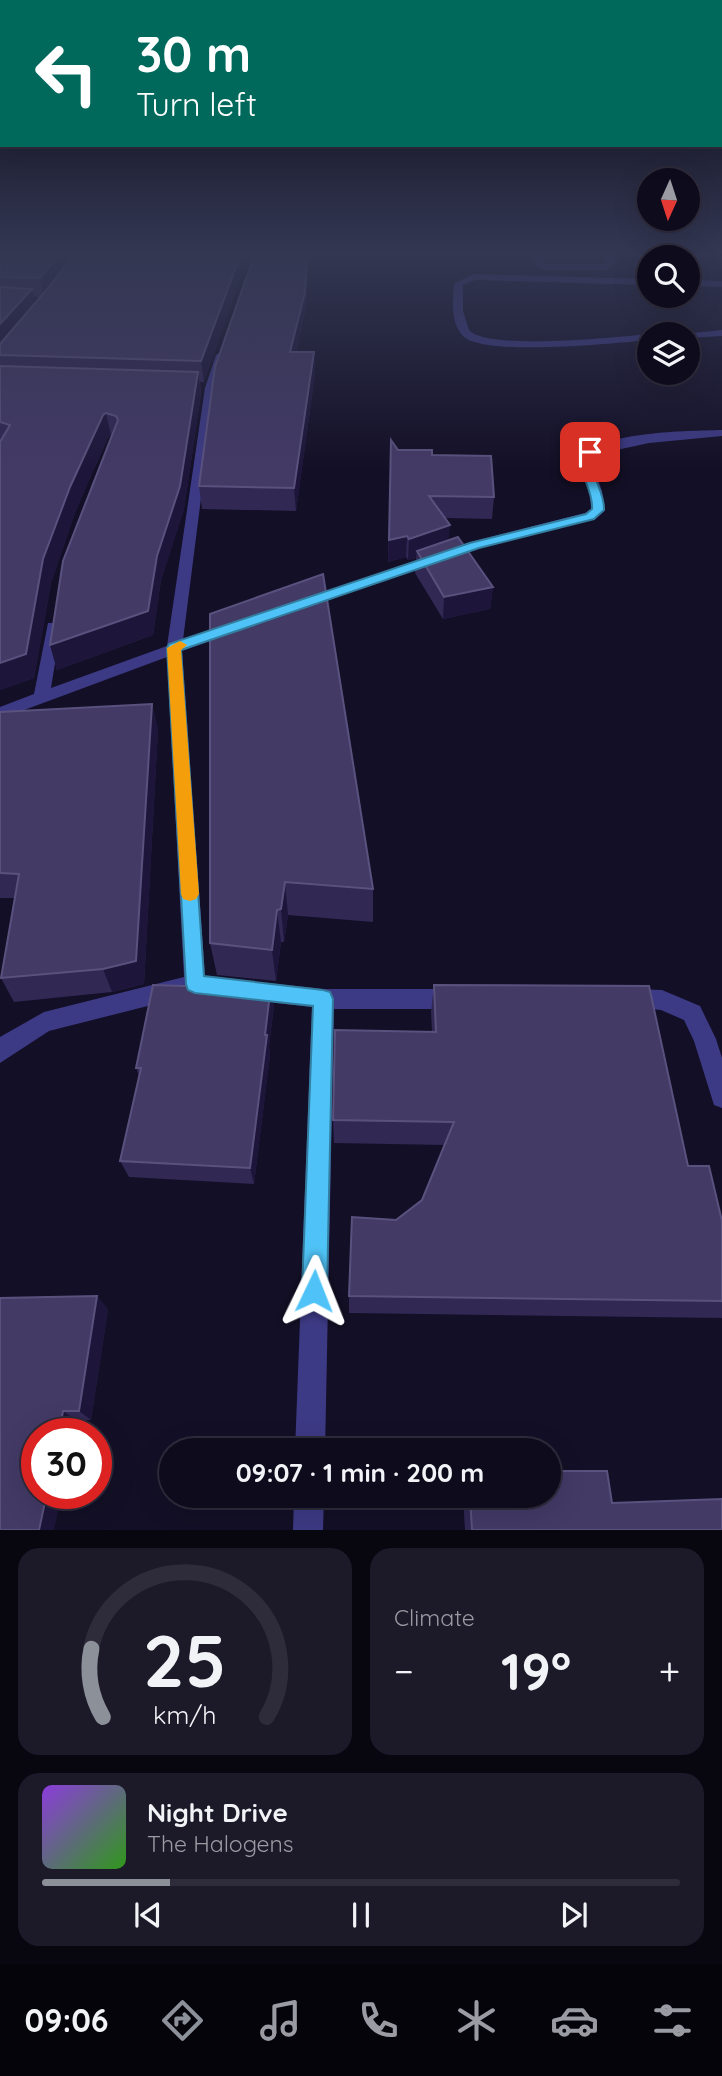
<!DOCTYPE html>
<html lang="en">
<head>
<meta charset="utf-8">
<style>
  body { margin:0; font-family:Quicksand,sans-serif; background:#1c1929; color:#f1f3f6; height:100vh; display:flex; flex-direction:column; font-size:26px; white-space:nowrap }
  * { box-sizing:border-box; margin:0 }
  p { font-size:23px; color:#9b9ba3 }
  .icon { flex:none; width:38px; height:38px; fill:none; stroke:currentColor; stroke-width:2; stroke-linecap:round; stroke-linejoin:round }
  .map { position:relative; height:1530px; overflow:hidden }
  .panel { display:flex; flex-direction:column; gap:18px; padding:18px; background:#08060f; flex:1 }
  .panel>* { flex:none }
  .guide { position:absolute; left:0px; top:0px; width:723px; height:147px; box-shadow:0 7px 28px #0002,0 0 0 2px #2e2b3b; background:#00695c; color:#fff; overflow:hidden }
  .needle { width:46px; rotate:183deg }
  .fabs { position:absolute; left:637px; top:168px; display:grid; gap:14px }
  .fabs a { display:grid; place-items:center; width:63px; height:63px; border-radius:50%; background:#0e0b1c; box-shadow:0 7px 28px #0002,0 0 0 2px #2e2b3b; font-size:35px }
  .speed { position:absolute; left:21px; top:1418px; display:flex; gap:14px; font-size:35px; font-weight:700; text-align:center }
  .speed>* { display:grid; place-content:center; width:91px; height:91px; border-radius:50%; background:#0e0b1c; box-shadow:0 7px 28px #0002,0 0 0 2px #2e2b3b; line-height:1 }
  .speed .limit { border:10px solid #d22; background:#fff; color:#111 }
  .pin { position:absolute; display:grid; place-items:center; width:60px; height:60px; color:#fff; margin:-30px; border-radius:14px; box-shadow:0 4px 10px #0006 }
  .me { position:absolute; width:77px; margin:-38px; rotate:2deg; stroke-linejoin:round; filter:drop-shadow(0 0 5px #0008) }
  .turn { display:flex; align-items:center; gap:24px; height:147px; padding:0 21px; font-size:32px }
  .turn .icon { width:91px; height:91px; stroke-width:2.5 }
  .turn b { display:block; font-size:49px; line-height:60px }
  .big { font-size:52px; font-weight:700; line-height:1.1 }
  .panel .tile { flex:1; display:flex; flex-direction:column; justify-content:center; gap:10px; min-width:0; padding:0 24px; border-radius:21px; background:#1c1929 }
  .panel .dial { align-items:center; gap:0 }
  .dial svg { height:182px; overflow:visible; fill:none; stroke:#2e2b3b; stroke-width:7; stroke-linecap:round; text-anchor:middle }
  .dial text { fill:#f1f3f6; stroke:none }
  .song { display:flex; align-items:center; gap:21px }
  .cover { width:84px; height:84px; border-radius:10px; background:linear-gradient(135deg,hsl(270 70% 55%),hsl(110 70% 35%)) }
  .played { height:7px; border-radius:4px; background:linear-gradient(90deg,#8c9099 20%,#2e2b3b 20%) }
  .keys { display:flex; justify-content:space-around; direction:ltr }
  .heat { display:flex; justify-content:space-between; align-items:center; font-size:38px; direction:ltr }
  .panel .tiles { flex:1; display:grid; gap:18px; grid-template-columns:1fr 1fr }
  .tile:last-child { grid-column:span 2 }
  .trip { position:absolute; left:159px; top:1438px; width:402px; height:70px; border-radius:35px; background:#0e0b1c; box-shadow:0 7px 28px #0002,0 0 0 2px #2e2b3b; font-weight:700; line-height:70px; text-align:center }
  .menu { display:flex; height:112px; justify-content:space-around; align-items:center; background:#06040b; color:#9b9ba3 }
  .menu .icon { width:49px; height:49px }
  .menu .current { color:#8c9099 }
  .menu b { font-size:32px; color:#f1f3f6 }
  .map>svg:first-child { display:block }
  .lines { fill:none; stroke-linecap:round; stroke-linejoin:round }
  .service { fill:#3d3a85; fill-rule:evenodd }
  .minor { fill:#3d3a85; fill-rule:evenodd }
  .wall { fill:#312854; fill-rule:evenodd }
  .shaded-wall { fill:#1d163a }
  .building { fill:#433a66; stroke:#5a527e; stroke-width:2 }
  .route { fill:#4fc3f7; stroke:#337fa1; stroke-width:2 }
  .slow { fill:#f59e0b }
</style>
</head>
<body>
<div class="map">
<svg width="722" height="1530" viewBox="0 0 722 1530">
  <rect width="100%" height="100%" fill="#130f26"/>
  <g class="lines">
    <g class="service">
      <path d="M473,274L649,279V285L475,280L463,285V311L469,330C488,351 617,337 649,334V340C617,343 483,357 463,336C450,323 453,300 454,284Z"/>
      <path d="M688,280L722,281V287L688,286Z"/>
      <path d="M722,330V336L688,338V334H684Z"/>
    </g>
    <g class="minor">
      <path d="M530,256H538L547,264H604L606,262L603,256H611L615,263L606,270H545L535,265Z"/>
      <path d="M221,352L226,355L215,388L183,640L233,622L241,627L238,630L182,651L205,976L323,989H456L464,992L467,999L464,1006L456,1009H334L325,1451H295L312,1007L195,994L49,1031L0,1063V1037L44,1012L184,977L167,657L0,719V707L34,694L48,623H58L61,626L51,688L167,646L205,388L216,355Z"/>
      <path d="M722,430V436L649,443L598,454L591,459L602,491L605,510L595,519L480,548L311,606H301L299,603L301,600L470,542L585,513L591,509L590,491L579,458C603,431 687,431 722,430Z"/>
      <path d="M631,989L662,990L700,1006L716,1039L722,1058V1108L714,1105L694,1041L684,1020L661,1010L623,1006L620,999L623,992Z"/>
      <path d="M294,1496H324L323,1530H293Z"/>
    </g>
  </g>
  <g class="wall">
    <path d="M0,256H248L204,382H200L201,394L184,509L161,580L153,635L57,670L50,645L112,436L111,435L108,437L76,510L51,583L34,678L0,690ZM34,297H40L35,303Z"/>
    <path d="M540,256H595V258H544Z"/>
    <path d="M308,280L305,312L296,352H314L315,374L296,511L202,509L199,486Z"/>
    <path d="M391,440L398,450L432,455L494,497L492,519L445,518L448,540L493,587L490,609L443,619L415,573L416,558L408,560L406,557L388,562Z"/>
    <path d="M210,614L373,889V922L288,915L284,942H281L276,981L217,975L210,943Z"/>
    <path d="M152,704L158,730L144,984L112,992L14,1002L1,978L15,898H0V712Z"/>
    <path d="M434,985L688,1166L722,1221V1318L349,1313V1296L396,1220L422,1200L445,1145L334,1143L333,1120L432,1032L431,1012Z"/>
    <path d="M274,1005L269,1046L270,1055L254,1184L129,1177L120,1161L139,1076L136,1068Z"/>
    <path d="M108,1309L91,1420H76L0,1530Z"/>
    <path d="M463,1496H550L612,1503L722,1530H465Z"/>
  </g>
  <g class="shaded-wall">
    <path d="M58,256H76L45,297L40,278Z"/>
    <path d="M240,256H248L204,382L201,361Z"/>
    <path d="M307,261L308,280L305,312L291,373L290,352Z"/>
    <path d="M32,289L37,308L0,351V324Z"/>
    <path d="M314,352L315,374L296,511L294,488Z"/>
    <path d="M198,372L201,394L184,509L161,580L153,635L57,670L50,645L157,556Z"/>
    <path d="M106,413L111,435L108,437L76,510L51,583L34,678L0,690V663L43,559L70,487L103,415Z"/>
    <path d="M450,525L448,547L417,551L416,558L408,560L409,539Z"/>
    <path d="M407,536L406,557L388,562L389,540Z"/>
    <path d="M493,587L490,609L443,619L444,597Z"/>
    <path d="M152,704L158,730L144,984L112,992L103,969Z"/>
    <path d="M285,882L288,915L284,942L281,909Z"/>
    <path d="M277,910L281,942L276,981L272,950Z"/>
    <path d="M271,985L274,1005L269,1046L270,1055L254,1184L250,1168Z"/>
    <path d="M97,1296L108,1309L91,1420L79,1411Z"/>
    <path d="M63,1411L76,1420L73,1433H59Z"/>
    <path d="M47,1493H62L54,1530H39Z"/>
  </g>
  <g class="building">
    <path d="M0,256H58L40,278L0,277Z"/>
    <path d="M73,256H240L201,361L0,355V344L49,287Z"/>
    <path d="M254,256H304L307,261L305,292L290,352H314L294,488L199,486L215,367Z"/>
    <path d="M0,287L32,289L0,324Z"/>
    <path d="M0,366L198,372L180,486L157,556L148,611L50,645L63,561L118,420L116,416L106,413L103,415L70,487L43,559L26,654L0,663V442L10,425L0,422Z"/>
    <path d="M391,440L398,450H432V455L491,456L494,497L429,496L450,525L409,539L407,536L389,540Z"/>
    <path d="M458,537L493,587L444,597L417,551Z"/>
    <path d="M323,574L373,889L285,882L281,909L277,910L272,950L210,943V614Z"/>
    <path d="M152,704L136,961L103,969L1,978L19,874L0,873V712Z"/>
    <path d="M213,979L271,985L265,1035H267L250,1168L120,1161L141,1068H136L153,985L213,987Z"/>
    <path d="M434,985L649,986L688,1166H709L722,1221V1301L349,1296L352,1217L396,1220L422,1200L454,1122L333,1120L335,1030L436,1032Z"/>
    <path d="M97,1296L79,1411H63L59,1433H37V1493H47L39,1530H0V1298Z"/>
    <path d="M550,1471H607L612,1503L722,1499V1530H472L470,1496H550Z"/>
  </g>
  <linearGradient id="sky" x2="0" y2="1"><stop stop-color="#0a0815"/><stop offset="0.54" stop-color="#333752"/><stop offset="1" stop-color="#333752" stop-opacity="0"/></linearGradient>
  <rect width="722" height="470" fill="url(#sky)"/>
  <path class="route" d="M590,449L596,452L592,456C589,475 605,491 604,510L594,519L479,548L181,650L204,976L323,990L330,992L333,999L327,1291L323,1300L314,1303L306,1300L302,1291L313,1006L195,993L188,990L186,984L167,648L169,644L470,543L586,514L592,509C594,489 575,471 583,452Z"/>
  <path class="slow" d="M180,641L187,645L181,650L199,894L196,899L190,901L183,899L181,894L167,648Z"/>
</svg>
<div class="fabs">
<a><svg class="needle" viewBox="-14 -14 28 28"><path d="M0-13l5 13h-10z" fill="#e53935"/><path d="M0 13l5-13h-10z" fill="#9b9ba3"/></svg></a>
<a><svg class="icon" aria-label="search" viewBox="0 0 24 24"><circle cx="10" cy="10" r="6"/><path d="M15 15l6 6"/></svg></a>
<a><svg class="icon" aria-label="layers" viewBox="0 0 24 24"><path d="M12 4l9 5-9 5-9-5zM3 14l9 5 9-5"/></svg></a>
</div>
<div class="speed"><div class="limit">30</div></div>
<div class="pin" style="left:590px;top:452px;background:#d93025"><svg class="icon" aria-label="arrive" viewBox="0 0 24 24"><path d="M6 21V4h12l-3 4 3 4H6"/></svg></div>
<svg class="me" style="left:314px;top:1291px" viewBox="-20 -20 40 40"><path d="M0-17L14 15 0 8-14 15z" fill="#4fc3f7" stroke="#fff" stroke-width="4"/></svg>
<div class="trip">09:07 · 1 min · 200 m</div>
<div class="guide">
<div class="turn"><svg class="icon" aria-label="left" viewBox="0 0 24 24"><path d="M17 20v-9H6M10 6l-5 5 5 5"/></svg><div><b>30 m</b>Turn left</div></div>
</div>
</div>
<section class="panel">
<div class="tiles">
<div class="tile dial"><svg viewBox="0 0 100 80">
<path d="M14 69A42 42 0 1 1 86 69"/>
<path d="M14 69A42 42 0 0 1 9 39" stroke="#8c9099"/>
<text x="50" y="56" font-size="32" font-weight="700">25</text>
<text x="50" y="72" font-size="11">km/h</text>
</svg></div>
<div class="tile"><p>Climate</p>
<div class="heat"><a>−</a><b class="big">19°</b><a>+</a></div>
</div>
<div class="tile">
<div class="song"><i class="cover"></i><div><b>Night Drive</b><p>The Halogens</p></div></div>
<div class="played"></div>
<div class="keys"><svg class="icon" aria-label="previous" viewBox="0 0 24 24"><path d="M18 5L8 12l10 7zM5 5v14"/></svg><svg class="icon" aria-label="pause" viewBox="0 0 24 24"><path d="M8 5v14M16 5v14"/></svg><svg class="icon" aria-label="next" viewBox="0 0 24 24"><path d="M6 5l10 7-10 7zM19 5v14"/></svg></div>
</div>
</div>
</section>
<nav class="menu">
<b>09:06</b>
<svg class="icon current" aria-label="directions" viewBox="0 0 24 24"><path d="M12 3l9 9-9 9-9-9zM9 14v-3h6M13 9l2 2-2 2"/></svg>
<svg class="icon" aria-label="music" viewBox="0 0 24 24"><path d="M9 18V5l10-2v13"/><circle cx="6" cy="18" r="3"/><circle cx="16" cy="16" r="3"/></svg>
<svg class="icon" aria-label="phone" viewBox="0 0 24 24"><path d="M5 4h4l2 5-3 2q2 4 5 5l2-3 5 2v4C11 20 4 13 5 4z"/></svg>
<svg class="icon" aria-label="climate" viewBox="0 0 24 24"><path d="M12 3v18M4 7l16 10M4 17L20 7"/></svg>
<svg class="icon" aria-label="car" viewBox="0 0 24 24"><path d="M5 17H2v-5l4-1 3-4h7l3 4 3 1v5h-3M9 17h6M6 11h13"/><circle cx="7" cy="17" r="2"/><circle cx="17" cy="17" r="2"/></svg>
<svg class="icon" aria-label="filters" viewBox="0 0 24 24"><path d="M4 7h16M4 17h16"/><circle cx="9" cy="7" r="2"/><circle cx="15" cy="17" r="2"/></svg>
</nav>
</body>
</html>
